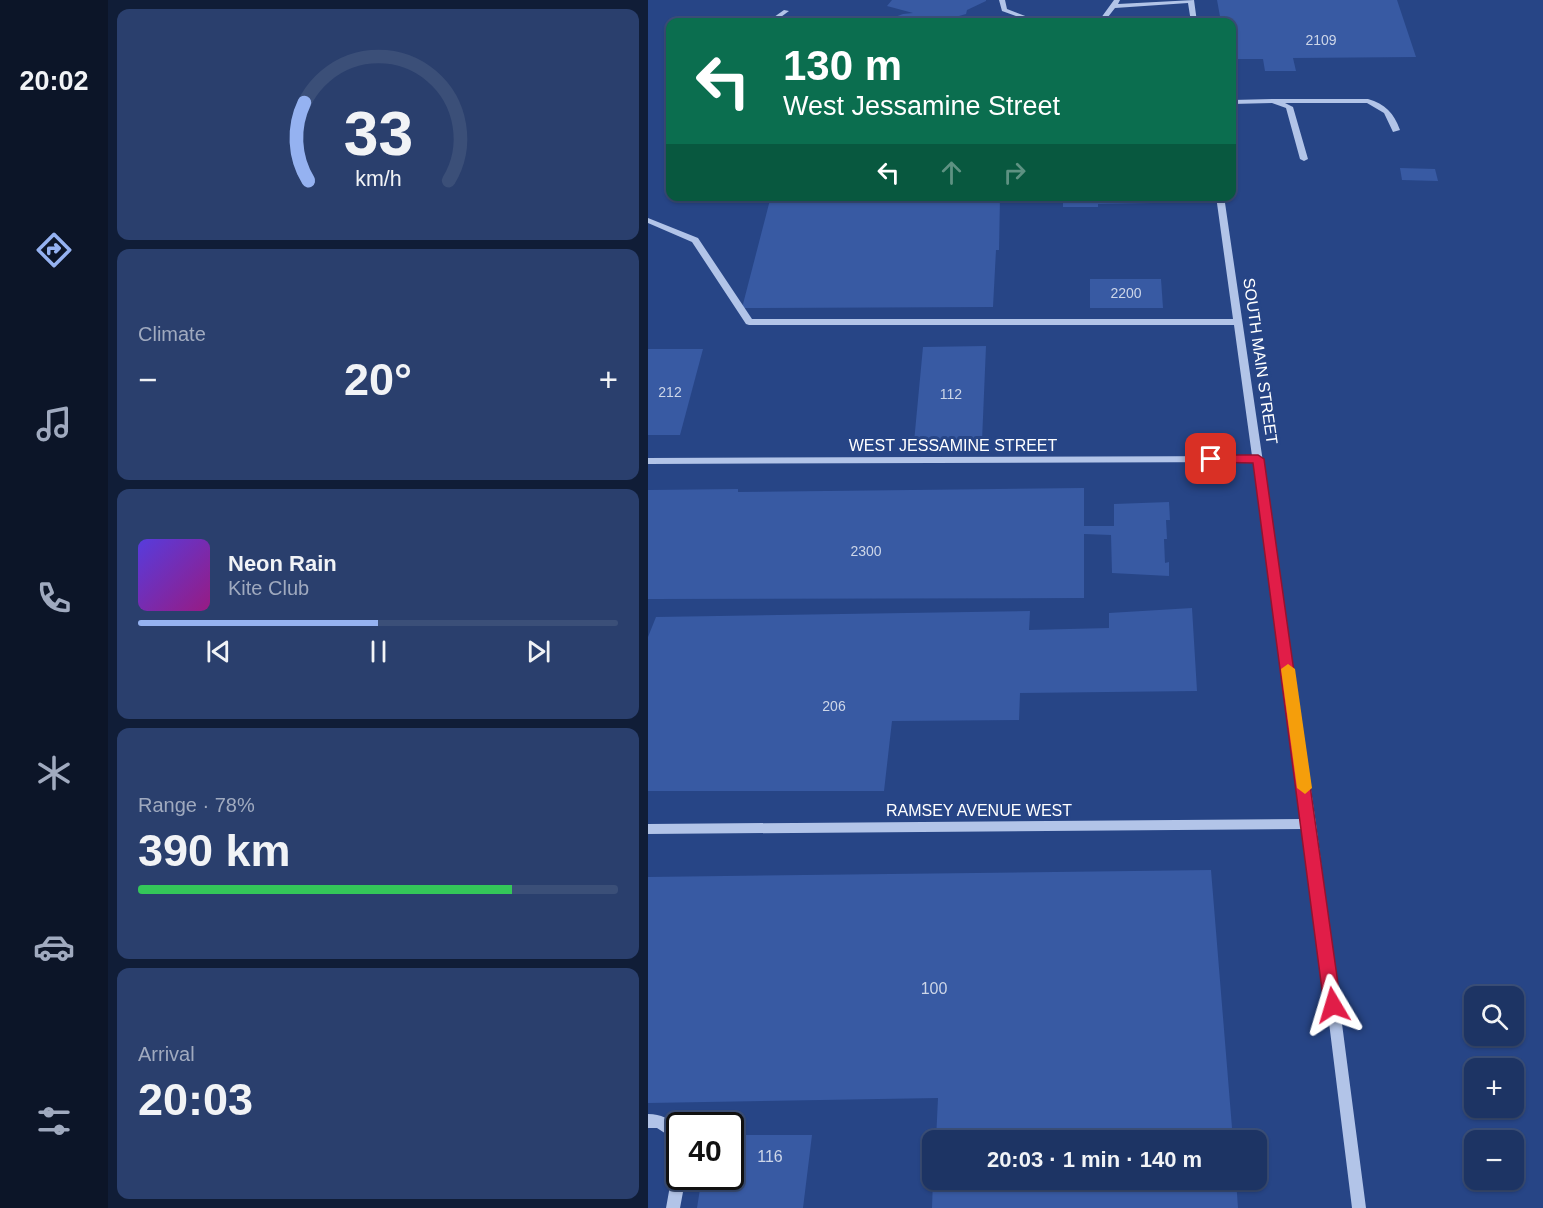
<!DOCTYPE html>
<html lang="en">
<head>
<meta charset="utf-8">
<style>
  body { margin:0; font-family:Helvetica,sans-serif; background:#2a3f6d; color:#f1f3f6; height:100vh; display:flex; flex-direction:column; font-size:22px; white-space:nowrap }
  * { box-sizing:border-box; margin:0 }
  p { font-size:20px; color:#a0aabf }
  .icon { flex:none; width:33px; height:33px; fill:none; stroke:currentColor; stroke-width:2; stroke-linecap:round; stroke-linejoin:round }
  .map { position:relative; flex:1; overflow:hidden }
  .drawer { display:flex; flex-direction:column; gap:9px; padding:9px; background:#101d37; width:540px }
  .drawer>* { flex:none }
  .top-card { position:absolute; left:18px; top:18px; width:570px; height:183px; border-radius:12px; box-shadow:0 2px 4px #0004,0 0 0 2px #3b4f78; background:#0b6e4f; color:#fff; overflow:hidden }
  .fabs { position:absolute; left:816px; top:986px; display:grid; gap:12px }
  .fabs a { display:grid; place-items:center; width:60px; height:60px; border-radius:12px; background:#1d3464; box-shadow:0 2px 4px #0004,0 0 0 2px #3b4f78; font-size:30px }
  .speed { position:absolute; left:18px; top:1112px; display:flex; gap:12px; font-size:30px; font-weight:700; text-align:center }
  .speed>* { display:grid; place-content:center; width:78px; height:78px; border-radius:50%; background:#1d3464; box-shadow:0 2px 4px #0004,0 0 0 2px #3b4f78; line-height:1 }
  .speed .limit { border:3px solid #111; border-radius:9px; background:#fff; color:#111 }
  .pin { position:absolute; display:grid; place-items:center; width:51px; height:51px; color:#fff; margin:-26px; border-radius:12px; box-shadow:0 3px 9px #0006 }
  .me { position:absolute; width:66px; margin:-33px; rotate:353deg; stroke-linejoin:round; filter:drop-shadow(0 0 4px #0008) }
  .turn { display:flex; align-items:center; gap:21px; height:126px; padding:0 18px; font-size:27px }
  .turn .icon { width:78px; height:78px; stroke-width:2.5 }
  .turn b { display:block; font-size:42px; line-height:51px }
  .lanes { display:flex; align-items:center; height:57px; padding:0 18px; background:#0003; justify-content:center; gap:30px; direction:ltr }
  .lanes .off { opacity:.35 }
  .big { font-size:45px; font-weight:600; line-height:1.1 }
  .drawer .widget { flex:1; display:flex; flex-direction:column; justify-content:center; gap:9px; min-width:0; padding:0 21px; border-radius:12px; background:#2a3f6d }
  .drawer .dial { align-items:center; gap:0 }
  .dial svg { height:156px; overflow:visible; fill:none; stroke:#3b4f78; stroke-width:7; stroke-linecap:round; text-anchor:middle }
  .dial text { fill:#f1f3f6; stroke:none }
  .song { display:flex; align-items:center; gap:18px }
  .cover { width:72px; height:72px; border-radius:9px; background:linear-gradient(135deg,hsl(250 70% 55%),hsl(310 70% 35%)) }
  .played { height:6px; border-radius:3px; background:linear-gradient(90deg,#95b2f1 50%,#3b4f78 50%) }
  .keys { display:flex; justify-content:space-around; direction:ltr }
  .heat { display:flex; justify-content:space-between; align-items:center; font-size:33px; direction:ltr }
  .charge { height:9px; border-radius:4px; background:linear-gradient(90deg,#34c759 78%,#3b4f78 0) }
  .trip { position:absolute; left:274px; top:1130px; width:345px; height:60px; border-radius:12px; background:#1d3464; box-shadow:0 2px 4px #0004,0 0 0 2px #3b4f78; font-weight:600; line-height:60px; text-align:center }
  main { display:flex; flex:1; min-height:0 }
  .menu { display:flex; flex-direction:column; width:108px; justify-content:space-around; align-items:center; background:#0c1528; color:#a0aabf }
  .menu .icon { width:42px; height:42px }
  .menu .current { color:#95b2f1 }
  .menu b { font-size:27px; color:#f1f3f6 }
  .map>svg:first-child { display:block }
  .building { fill:#385aa3 }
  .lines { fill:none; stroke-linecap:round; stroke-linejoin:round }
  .minor { fill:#b2c4e8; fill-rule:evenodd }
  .route { fill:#e11d48; stroke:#92132f; stroke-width:1.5 }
  .slow { fill:#f59e0b }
  .labels { text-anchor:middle; stroke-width:6; stroke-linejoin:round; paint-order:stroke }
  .number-label { font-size:14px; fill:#cdd6e8 }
  .street-label { font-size:16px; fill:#fff; stroke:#274586 }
  .near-number-label { font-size:16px; fill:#cdd6e8 }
</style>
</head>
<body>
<main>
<nav class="menu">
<b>20:02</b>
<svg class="icon current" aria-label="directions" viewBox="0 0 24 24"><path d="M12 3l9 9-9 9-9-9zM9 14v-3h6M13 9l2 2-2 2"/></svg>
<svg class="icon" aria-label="music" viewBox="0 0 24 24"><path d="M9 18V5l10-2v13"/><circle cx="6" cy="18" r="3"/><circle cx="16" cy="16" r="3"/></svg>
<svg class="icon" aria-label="phone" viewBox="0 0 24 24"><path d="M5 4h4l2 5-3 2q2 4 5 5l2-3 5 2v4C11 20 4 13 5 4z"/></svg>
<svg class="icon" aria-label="climate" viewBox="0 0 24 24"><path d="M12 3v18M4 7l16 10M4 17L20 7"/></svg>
<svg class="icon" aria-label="car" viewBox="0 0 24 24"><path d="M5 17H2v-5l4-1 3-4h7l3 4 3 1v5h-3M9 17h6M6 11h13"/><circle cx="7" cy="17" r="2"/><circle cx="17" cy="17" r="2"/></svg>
<svg class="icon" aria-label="filters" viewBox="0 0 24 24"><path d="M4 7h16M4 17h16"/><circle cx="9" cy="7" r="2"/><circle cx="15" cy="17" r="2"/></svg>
</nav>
<section class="drawer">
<div class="widget dial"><svg viewBox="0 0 100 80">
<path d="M14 69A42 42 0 1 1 86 69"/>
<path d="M14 69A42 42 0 0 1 12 29" stroke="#95b2f1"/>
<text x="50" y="56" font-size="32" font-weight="700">33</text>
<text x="50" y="72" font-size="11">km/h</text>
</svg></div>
<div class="widget"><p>Climate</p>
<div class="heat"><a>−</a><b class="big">20°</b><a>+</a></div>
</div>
<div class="widget">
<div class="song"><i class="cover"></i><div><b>Neon Rain</b><p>Kite Club</p></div></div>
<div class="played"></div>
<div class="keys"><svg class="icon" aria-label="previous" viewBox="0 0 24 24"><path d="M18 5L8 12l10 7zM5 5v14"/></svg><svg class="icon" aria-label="pause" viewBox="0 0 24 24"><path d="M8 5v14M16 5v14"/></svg><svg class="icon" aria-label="next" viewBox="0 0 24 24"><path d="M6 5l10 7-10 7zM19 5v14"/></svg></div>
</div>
<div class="widget"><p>Range · 78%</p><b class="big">390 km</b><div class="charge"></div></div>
<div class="widget"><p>Arrival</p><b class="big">20:03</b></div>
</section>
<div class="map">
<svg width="895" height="1208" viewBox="0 0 895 1208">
  <rect width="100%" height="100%" fill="#274586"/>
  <g class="building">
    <path d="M244,0H338V1L319,10L318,14L311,16L309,22H233L255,14L265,13L239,6Z"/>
    <path d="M569,0H749L768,57L645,58L648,71H617L615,59H584V22H573Z"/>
    <path d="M752,168L787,169L790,181L754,180Z"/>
    <path d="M123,196H352L351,250H348L345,307L94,308Z"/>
    <path d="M415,196H506V203L450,204V207H415Z"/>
    <path d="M442,279H513L515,308H442Z"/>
    <path d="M338,346L334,441L266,442L275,347Z"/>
    <path d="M0,349H55L32,435H0Z"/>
    <path d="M436,488V526H466V504L521,502L522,520H518L519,539H516L517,563L521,562V576L464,573L463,535L436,534V598L0,599V490L90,489V492Z"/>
    <path d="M544,608L549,691L372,693L371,720L244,721L236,791H0V637L8,617L382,611L381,630L461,628V613Z"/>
    <path d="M563,870L585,1140H288L290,1098L0,1103V877Z"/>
    <path d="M82,1135H164L155,1208H49L54,1176H82Z"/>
    <path d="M285,1179H588L590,1208H284Z"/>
  </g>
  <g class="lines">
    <g class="minor">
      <path d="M351,0H357L359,9L393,22H385L354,11Z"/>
      <path d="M466,0H472L470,4L546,0L549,22H543L540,3L467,8L456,22H450Z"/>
      <path d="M136,10L141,11L126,22H119Z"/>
      <path d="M625,99H720C737,104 746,113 752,130L745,132L736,113L719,103H637L645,107L660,159L656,161L652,159L638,108L624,103L584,104V100Z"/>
      <path d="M568,196H576L668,824L718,1208H704L657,829L0,834V824L655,819L605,462L0,464V458L604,456L586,325H101L98,324L44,242L0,223V218L50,238L104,319H585Z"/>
      <path d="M0,1114C14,1114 20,1119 32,1127V1143L9,1128H0Z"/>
      <path d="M32,1162V1176H38L32,1208H18L25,1169L27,1164Z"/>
    </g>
  </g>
  <path class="route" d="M563,455H610L616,459L693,1005L691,1010L685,1013L679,1010L676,1005L605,463L559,462V456Z"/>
  <path class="slow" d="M640,664L647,669L664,788L657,794L649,788L633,669Z"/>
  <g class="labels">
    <g class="number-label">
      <text x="673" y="45">2109</text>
      <text x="478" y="298">2200</text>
      <text x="22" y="397">212</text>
      <text x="303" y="399">112</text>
      <text x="218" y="556">2300</text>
      <text x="186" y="711">206</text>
    </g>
    <g class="street-label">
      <text transform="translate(613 361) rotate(82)" y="6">SOUTH MAIN STREET</text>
      <text x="305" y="451">WEST JESSAMINE STREET</text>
      <text x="331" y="816">RAMSEY AVENUE WEST</text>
    </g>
    <g class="near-number-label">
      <text x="286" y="994">100</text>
      <text x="122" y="1162">116</text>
    </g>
  </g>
</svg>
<div class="fabs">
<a><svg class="icon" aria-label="search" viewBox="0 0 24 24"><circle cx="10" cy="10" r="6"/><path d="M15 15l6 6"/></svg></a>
<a>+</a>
<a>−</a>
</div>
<div class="speed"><div class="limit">40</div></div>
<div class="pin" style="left:563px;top:459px;background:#d93025"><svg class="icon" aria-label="arrive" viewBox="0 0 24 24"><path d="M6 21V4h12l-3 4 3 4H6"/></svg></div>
<svg class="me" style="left:685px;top:1005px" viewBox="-20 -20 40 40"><path d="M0-17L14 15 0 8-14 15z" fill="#e11d48" stroke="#fff" stroke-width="4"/></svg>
<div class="trip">20:03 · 1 min · 140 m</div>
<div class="top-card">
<div class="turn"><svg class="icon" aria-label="left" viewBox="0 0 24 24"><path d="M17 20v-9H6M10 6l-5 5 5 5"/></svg><div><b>130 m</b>West Jessamine Street</div></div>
<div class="lanes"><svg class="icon" aria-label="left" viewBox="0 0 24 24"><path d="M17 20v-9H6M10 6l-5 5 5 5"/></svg><svg class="icon off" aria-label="ahead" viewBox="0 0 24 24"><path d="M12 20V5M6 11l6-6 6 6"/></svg><svg class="icon off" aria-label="right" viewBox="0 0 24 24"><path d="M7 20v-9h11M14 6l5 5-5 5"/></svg></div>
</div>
</div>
</main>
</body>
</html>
